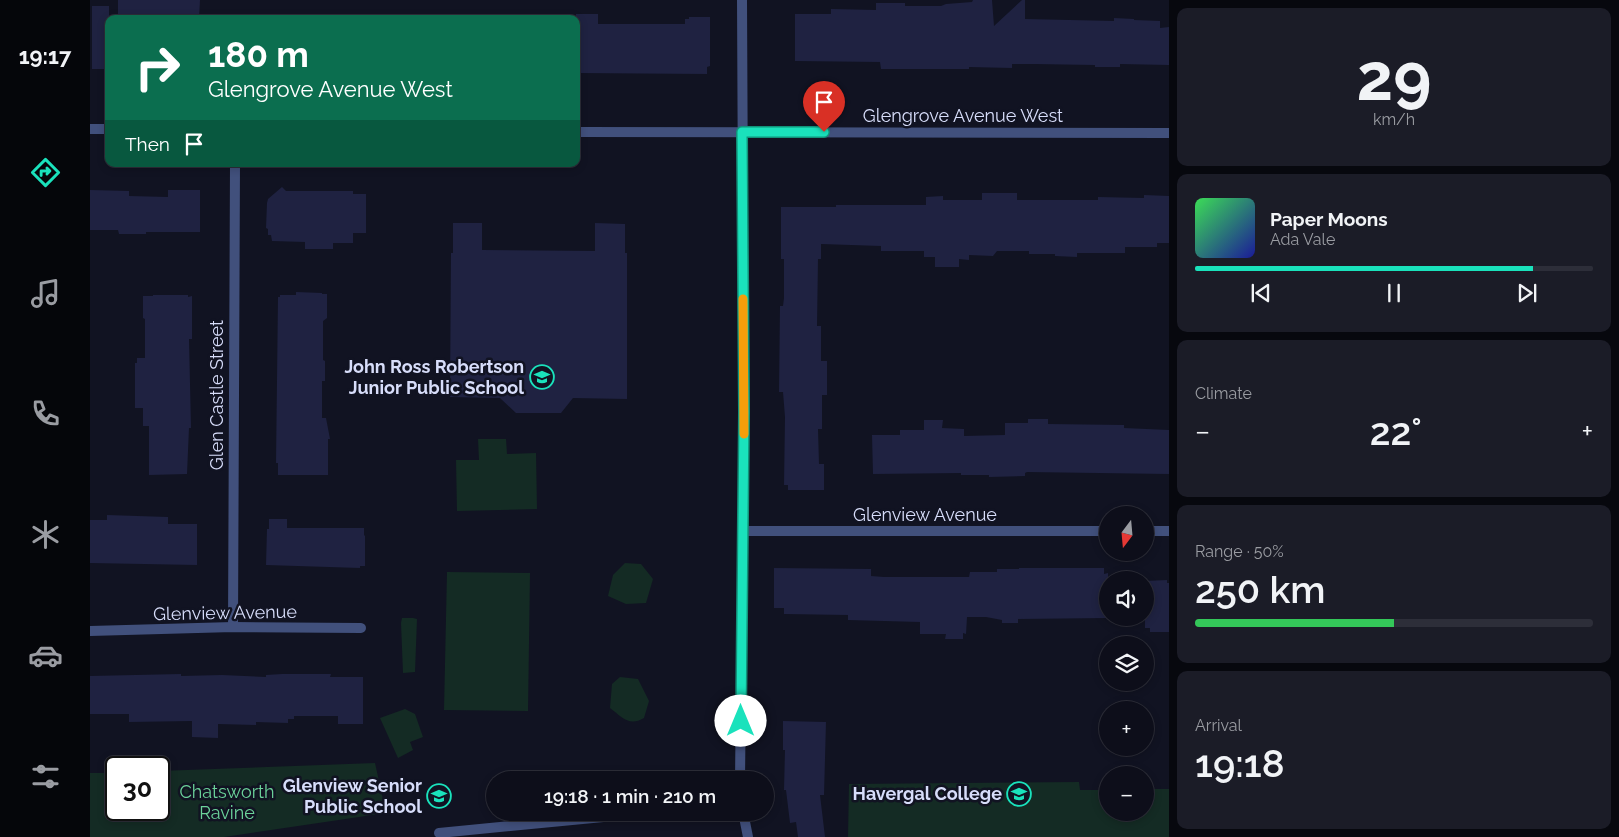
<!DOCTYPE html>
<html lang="en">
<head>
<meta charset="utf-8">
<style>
  body { margin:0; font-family:Raleway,sans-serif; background:#1b1c27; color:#f1f3f6; height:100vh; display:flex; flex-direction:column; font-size:19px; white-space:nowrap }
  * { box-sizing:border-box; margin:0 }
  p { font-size:16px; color:#9a9ca2 }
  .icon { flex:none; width:28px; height:28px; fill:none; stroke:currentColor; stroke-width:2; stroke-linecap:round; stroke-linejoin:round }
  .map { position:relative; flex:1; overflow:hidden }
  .drawer { display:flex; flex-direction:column; gap:8px; padding:8px; background:#07080e; width:450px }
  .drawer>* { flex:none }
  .banner { position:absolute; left:15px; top:15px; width:475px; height:152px; border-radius:10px; box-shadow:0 2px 8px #0003,0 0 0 1px #2d2e39; background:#0b6e4f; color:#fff; overflow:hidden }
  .needle { width:32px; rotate:196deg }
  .tools { position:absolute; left:1009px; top:506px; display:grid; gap:10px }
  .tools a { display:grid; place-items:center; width:55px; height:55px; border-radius:50%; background:#0d0e1a; box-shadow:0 2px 8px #0003,0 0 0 1px #2d2e39; font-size:25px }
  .speed { position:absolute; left:15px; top:756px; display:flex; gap:10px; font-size:25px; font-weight:700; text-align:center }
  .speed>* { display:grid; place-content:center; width:65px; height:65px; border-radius:50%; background:#0d0e1a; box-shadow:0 2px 8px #0003,0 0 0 1px #2d2e39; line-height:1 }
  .speed .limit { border:2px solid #111; border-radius:8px; background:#fff; color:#111 }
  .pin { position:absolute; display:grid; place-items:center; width:42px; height:42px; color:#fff; margin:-51px -21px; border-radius:50% 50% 50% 0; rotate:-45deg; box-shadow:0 0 5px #0007 }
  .pin .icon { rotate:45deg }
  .me { position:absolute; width:55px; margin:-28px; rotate:0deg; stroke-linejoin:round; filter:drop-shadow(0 0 4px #0008) }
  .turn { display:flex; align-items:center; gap:18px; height:105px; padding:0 20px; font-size:22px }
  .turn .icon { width:65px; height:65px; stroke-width:2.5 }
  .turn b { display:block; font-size:35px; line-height:42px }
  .then { display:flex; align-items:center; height:48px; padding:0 20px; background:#0003; gap:10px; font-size:19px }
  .big { font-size:38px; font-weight:600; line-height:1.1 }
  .drawer .tile { flex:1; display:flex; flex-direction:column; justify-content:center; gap:8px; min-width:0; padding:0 18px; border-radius:10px; background:#1b1c27 }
  .drawer .dial { align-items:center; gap:0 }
  .dial b { font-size:65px; line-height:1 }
  .song { display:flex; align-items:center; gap:15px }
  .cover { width:60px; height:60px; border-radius:8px; background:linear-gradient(135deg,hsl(130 70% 55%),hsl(240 70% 35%)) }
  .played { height:5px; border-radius:2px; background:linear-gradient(90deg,#1ae2bc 85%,#2d2e39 85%) }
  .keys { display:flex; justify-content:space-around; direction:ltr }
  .heat { display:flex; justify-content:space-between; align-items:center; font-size:28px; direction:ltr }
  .charge { height:8px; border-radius:4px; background:linear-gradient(90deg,#34c759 50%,#2d2e39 0) }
  .trip { position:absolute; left:396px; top:771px; width:288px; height:50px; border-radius:25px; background:#0d0e1a; box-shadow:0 2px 8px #0003,0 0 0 1px #2d2e39; font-weight:600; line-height:50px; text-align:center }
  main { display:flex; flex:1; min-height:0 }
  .dock { display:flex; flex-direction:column; width:90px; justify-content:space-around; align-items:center; background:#05060a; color:#9a9ca2 }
  .dock .icon { width:35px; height:35px }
  .dock .selected { color:#1ae2bc }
  .dock b { font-size:22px; color:#f1f3f6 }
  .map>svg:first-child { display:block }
  .green { fill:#142b24 }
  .building { fill:#1f2241 }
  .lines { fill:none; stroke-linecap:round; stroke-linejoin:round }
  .service { stroke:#41507c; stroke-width:10 }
  .minor { stroke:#41507c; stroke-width:10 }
  .route-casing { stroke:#11937a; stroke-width:12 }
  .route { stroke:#1ae2bc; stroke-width:9 }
  .slow { stroke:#f59e0b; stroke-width:9 }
  .labels { text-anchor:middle; stroke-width:5; stroke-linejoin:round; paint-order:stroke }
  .street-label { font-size:18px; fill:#d7ddfa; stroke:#111322 }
  .poi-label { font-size:18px; font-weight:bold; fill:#d7ddfa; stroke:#111322; text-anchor:end }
  .park-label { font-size:18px; fill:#6bd29a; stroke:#111322 }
</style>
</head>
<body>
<main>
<nav class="dock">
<b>19:17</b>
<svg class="icon selected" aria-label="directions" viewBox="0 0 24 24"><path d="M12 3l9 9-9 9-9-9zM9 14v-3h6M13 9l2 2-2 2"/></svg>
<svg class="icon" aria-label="music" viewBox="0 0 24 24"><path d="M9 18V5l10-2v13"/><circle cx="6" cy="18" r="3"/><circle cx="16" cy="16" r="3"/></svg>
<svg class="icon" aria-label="phone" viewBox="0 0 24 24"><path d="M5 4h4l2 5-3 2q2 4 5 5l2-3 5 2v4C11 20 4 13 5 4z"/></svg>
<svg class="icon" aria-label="climate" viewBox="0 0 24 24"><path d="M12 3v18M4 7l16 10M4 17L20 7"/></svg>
<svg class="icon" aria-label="car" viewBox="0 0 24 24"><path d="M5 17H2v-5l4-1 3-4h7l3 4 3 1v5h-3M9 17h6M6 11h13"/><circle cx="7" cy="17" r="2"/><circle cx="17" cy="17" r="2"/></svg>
<svg class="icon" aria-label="filters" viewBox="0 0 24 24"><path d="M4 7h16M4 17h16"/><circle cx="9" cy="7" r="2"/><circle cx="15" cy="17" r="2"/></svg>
</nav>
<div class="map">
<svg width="1079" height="837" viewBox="0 0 1079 837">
  <rect width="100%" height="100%" fill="#111322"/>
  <g class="green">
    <path d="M388,439H416L417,454L446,453L447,509L367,511L366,460H389Z"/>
    <path d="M535,563L551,564L563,579L556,603L536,604L518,596L523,575Z"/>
    <path d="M357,572L440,573L438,711L354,710Z"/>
    <path d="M312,618H323L327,619L325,672L313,673L311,623Z"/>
    <path d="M530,677L548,679L559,701L554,718C539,727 532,717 520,708L522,684Z"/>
    <path d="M315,709L325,714L333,737L320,742L323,750L308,758L290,718Z"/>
    <path d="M285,763L296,813L134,837H0V773H26V810H69V771Z"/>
    <path d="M989,782L990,790H1017L1018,812H1055V789H1079V837H758L759,784Z"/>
  </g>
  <g class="building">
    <path d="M28,0H110L109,19H28Z"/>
    <path d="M883,0H902L904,26L932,0H935V19L1024,21V18L1044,19V20L1070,21V28L1079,27V65L1030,64V67H1005V65L944,64H922V68L879,67V69H791L790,62L705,61V14H741V9L786,10V3H815V6H851L856,4L882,2Z"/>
    <rect x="2" y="6" width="17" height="63"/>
    <path d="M486,14H508V24H595V19H599V17H620V66L617,67V74L486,73Z"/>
    <path d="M192,187L196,191H263V194H276V233H263V243H243V249H215V242L182,241L181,235H178V229L176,228L177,203L178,199Z"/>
    <path d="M0,190L39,191V196L78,197V190H110V232H56V234H29L28,230H0Z"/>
    <path d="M892,193H927V200H1008V197L1054,198V195L1079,196V243H1067V247H1035V253H987V257L965,256V254H939V251H907L903,256L879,255V260L869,259V267H845V257H834V251H791V246L731,244V259H728L727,326H731V361H737V395H732V429H728L729,464H734V490H698V485H694L695,417L693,392H689L690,306H693L694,298V259H691V207H746V205H836V197L853,196V200H892Z"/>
    <path d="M363,223H392V250L505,251V223L535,224V253H537V399L483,398L471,413H426L410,398L360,397L361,253H363Z"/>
    <path d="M206,292L232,293V294H237V318L233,321V360L235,361V381H232V418H236L240,439H238V475H188V463H186L188,297H190V295H206Z"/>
    <path d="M63,295H98V297L102,296V339H99L101,428H99L97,474L59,475V426H53V408H45V363H47V358H55V319L53,318V296H63Z"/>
    <path d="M938,419H958V424L1034,425V428L1079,430V474L937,472L935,473V476L899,477V475H871V473L783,474L782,435H810V430H834V420H853L852,428L874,429V436L915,435V423H938Z"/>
    <path d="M17,515L78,517V524H107V565L0,563V520H17Z"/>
    <path d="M179,519H197V528H274V535L275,536V566H270V568L176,565L177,529H179Z"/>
    <path d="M684,568L781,569V576L794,577H879L880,572H907V569H929V568H1014V574L1018,573V618L928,619V623H912V620L896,617H877L876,634L873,633V639H855L856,634H830V622L758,620V615L694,614V608H684Z"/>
    <path d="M1077,580V583H1079V632H1060V628H1055V581Z"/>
    <path d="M91,674V676L132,675L176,677V675L192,674H241L240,677H273V724H248V716H204V719H198V723L166,722V725L128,724V738L102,737V721L39,722V714H0V676Z"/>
    <path d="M693,721L736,722L734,795H730L735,837H708L706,822L700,823L696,790H694L695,750H693Z"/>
  </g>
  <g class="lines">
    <path class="service" d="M349,833L565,812"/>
    <g class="minor">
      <path d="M0,129H19"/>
      <path d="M486,132L1079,133"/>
      <path d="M652,531H1018"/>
      <path d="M1055,531H1079"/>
      <path d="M143,627L145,164"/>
      <path d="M0,631L143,627L271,628"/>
      <path d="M650,780L654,412L652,0"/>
      <path d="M653,812L658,837"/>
    </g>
  </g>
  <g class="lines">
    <g class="route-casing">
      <path id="route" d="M651,721L654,412L652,132H734"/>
    </g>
    <use href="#route" class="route"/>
    <path class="slow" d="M653,299L654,434"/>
  </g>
  <defs>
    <g id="school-ring" transform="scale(1.25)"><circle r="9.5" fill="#111322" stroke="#1ae2bc" stroke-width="1.5"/><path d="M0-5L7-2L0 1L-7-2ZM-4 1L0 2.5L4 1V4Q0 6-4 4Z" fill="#1ae2bc"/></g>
  </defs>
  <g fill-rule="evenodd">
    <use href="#school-ring" x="452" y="377"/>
    <use href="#school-ring" x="929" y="794"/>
    <use href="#school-ring" x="349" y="796"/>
  </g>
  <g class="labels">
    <g class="street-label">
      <text x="873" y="122">Glengrove Avenue West</text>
      <text transform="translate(127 395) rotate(-90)" y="6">Glen Castle Street</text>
      <text x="835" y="521">Glenview Avenue</text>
      <text transform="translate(135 613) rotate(-1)" y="6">Glenview Avenue</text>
    </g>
    <g class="poi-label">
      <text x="434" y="373">John Ross Robertson<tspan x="434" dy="21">Junior Public School</tspan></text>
      <text x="332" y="792">Glenview Senior<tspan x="332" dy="21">Public School</tspan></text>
      <text x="912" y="800">Havergal College</text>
    </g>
    <g class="park-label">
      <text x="137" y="798">Chatsworth<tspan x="137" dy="21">Ravine</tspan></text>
    </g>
  </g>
</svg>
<div class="tools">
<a><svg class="needle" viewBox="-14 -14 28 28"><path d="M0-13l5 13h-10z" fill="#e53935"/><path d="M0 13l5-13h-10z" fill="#9a9ca2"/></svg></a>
<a><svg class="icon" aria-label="sound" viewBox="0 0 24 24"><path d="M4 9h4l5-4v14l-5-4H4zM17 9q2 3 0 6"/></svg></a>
<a><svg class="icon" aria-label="layers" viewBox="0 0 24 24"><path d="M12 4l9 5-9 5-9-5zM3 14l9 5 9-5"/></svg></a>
<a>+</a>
<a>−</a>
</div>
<div class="speed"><div class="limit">30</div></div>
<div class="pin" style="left:734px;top:132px;background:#d93025"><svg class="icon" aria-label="arrive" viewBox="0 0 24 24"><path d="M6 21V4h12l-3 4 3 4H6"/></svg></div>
<svg class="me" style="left:651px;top:721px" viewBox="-20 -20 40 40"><circle r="19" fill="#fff"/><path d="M0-13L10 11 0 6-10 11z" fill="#1ae2bc"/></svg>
<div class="trip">19:18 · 1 min · 210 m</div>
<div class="banner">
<div class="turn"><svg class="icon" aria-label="right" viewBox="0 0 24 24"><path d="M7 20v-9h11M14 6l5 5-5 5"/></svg><div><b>180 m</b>Glengrove Avenue West</div></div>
<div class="then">Then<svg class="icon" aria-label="arrive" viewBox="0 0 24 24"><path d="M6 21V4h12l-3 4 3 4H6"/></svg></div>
</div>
</div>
<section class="drawer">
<div class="tile dial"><b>29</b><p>km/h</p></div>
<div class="tile">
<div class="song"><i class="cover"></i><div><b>Paper Moons</b><p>Ada Vale</p></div></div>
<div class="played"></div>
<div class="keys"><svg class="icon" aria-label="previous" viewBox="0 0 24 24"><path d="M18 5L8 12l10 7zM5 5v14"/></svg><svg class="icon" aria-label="pause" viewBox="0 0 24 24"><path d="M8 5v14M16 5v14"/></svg><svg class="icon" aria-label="next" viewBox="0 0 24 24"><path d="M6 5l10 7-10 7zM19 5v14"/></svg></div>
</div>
<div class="tile"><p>Climate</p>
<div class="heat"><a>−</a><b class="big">22°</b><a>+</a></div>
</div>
<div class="tile"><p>Range · 50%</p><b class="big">250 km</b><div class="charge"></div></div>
<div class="tile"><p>Arrival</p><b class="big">19:18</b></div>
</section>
</main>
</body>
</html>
